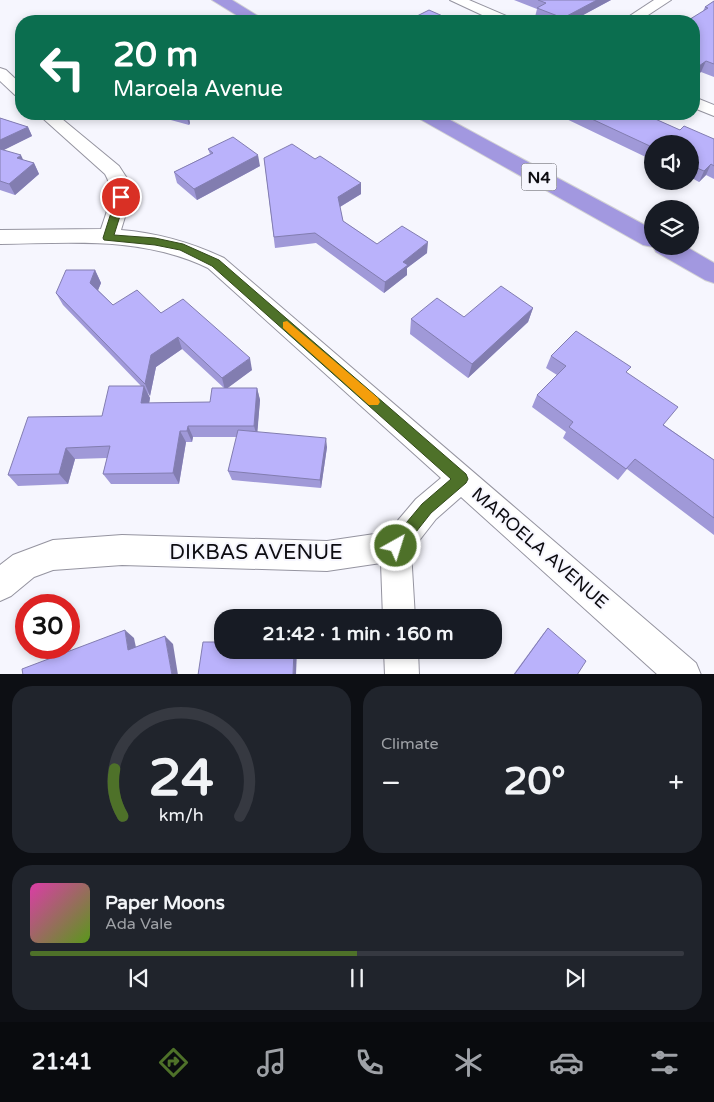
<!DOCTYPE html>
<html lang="en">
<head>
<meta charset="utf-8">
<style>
  body { margin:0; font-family:"Varela Round",sans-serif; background:#20242c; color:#f1f3f6; height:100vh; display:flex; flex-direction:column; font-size:19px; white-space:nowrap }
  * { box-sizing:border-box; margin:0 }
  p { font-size:16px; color:#9ea1a6 }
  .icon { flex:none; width:28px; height:28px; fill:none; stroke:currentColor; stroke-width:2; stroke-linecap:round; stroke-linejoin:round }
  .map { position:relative; height:674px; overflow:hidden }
  .side { display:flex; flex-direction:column; gap:12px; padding:12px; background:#0d0f14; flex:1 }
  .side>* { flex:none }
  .guide { position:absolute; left:15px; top:15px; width:685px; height:105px; border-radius:20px; box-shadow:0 2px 8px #0003; background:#0b6e4f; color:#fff; overflow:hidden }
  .controls { position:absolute; left:644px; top:135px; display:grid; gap:10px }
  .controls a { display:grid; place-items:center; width:55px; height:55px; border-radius:50%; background:#171b24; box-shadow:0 2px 8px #0003; font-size:25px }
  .speed { position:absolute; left:15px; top:594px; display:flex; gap:10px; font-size:25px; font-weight:700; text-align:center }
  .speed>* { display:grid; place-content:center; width:65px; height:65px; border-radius:50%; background:#171b24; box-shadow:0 2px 8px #0003; line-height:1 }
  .speed .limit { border:8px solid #d22; background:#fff; color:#111 }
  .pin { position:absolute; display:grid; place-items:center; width:42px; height:42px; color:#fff; margin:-21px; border:2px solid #fff; border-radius:50%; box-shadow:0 1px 5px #0007 }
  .me { position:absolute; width:55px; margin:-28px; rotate:39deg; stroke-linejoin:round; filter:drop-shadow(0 0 4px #0008) }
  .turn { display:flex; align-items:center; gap:18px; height:105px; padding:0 15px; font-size:22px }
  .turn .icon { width:65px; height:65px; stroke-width:2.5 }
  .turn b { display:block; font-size:35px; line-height:42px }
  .big { font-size:38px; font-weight:800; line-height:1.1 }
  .side .card { flex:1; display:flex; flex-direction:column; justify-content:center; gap:8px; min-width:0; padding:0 18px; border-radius:20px; background:#20242c }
  .side .dial { align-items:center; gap:0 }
  .dial svg { height:130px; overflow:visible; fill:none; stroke:#363941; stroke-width:7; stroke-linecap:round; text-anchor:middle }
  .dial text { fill:#f1f3f6; stroke:none }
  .song { display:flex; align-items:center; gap:15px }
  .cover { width:60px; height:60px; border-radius:8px; background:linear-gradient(135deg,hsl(320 70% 55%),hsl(90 70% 35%)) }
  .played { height:5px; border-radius:2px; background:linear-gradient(90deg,#4e7129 50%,#363941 50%) }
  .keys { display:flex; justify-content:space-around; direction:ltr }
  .heat { display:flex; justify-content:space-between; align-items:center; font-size:28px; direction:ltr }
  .side .tiles { flex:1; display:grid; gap:12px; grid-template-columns:1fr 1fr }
  .card:last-child { grid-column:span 2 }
  .trip { position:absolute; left:214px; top:609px; width:288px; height:50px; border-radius:20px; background:#171b24; box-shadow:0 2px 8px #0003; font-weight:800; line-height:50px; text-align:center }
  .dock { display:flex; height:80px; justify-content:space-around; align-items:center; background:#090b0e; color:#9ea1a6 }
  .dock .icon { width:35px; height:35px }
  .dock .current { color:#4e7129 }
  .dock b { font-size:22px; color:#f1f3f6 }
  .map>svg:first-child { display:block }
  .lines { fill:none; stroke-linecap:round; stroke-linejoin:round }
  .minor-casing { stroke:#9594a0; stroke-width:2 }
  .trunk-casing { stroke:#d3d3d4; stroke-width:2 }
  .minor { fill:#fff; fill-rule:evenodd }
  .trunk { fill:#a298e0; fill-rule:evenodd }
  .wall { fill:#a099d8; fill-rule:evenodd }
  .shaded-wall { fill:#827db0 }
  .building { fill:#bab2fb; stroke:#827db0 }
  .route { fill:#4e7129; stroke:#33491b }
  .slow { fill:#f59e0b }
  .labels { text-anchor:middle; stroke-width:4; stroke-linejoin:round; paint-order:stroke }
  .shield { fill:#f6f6fe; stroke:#535258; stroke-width:1 }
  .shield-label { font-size:16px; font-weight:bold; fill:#0d0c11 }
  .street-label { font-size:18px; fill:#0d0c11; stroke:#f6f6fe }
  .near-street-label { font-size:21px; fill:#0d0c11; stroke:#f6f6fe }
</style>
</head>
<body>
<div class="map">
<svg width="714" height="675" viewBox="0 0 714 675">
  <rect width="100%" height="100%" fill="#f6f6fe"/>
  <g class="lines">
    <g class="minor-casing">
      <g id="minor">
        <path d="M450,0H469L511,18L513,21H495Z"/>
        <path d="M654,0H671L639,21H622Z"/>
        <path d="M0,68L6,70L21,84V97L15,95L0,81Z"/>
        <path d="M694,97L714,105V116L694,108Z"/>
        <path d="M38,114H56L119,166L130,183L131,197L121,230C157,233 190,242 224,258L696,663L701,675H658L461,497L436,519L411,551L415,618H383L381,563L327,571L122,565L53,570L34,577L11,596L0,601V565L13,555L53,540L122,535L327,541L388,532L416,499L441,478L208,268C141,236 73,243 0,244V230L101,229C107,210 116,193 105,174Z"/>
        <path d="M384,650H418L419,675H385Z"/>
      </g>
    </g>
    <g class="trunk-casing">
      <g id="trunk">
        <path d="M212,0H232L266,21H246Z"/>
        <path d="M415,114H439L652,229V246H685L714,263V283L705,280L656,252L653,247L643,245L418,118Z"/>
      </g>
    </g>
    <use href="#minor" class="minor"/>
    <use href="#trunk" class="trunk"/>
  </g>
  <g class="wall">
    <path d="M514,0H611L572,21H546L535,17L537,9Z"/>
    <path d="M714,1V77L701,72L694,77V21L703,11L705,7Z"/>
    <path d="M149,114H188L190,123L189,125Z"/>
    <path d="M556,114H644L680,130L714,139V179L706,175L699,182L690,177V144H652V160Z"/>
    <path d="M0,118L28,127L32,136L3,150L23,160L34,163L39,174L15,195L0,190Z"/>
    <path d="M208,149L260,166L197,200L177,183L174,172L210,154Z"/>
    <path d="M264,158L361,183V194L340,207L343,221L377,244L427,253L407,268V275L384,293L316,243L275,248Z"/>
    <path d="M95,270L101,283L98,290L113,305L161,313L252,370L227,388H257L260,400L257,432L327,447L321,488L232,480L228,471L237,437H193L192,442H186L179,484H111L103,474L107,458L75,459L68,484L18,486L8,475L102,416L141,386L63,305L56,293ZM182,349L224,388L210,402L149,403L150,398L147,392L150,396L156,367Z"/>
    <path d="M533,308L528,322L468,378L410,334L411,319L464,317Z"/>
    <path d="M551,356L627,373L664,425L714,460V535L627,469L618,480L563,438L566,432L532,407L537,395L557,375L546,368Z"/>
    <path d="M548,628L577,675H513L543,634Z"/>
  </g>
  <g class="shaded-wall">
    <path d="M597,0H611L572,21H562L563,18Z"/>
    <path d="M706,61L701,72L694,77L699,66Z"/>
    <path d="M187,114H188L190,123L189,125L186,115Z"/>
    <path d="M28,127L32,136L0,152V140Z"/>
    <path d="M21,155L26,166L17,158Z"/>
    <path d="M258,155L260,166L197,200L194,189Z"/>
    <path d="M34,163L39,174L15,195L9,184Z"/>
    <path d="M711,164L706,175L699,182L704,171Z"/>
    <path d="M361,183V194L338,208V197Z"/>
    <path d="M428,242L427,253L407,268V275L384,293L385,282L403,262Z"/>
    <path d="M95,270L101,283L96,295L90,283Z"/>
    <path d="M533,308L528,322L468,378L472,364Z"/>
    <path d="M178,337L182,349L156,367L150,396L145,384L151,355Z"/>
    <path d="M250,358L252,370L225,390L222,378Z"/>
    <path d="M144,386L150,398L147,415L141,403Z"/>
    <path d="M257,388L260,400L257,437L254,426Z"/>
    <path d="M188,426L193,437L192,442L187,431Z"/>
    <path d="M180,431L186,442L179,484L173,473Z"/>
    <path d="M326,438L327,447L321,488L320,480Z"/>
    <path d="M66,448L75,459L68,484L59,474Z"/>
    <path d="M125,630L134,638L138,657L128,650Z"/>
    <path d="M165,636L173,644L178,675H172Z"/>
    <path d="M294,650H297L296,675H293Z"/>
  </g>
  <g class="building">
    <path d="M538,0H597L563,18L537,8L546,3Z"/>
    <path d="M714,1V64L706,61L699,66L694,64V21H687L708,8L705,7Z"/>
    <path d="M429,10L454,21H407Z"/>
    <path d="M59,18L63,21H56Z"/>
    <path d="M581,114H644L680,130L684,126L714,139V166L711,164L704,171L690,165V144H652V147Z"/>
    <path d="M0,118L28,127L0,140Z"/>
    <path d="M233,137L258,155L194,189L174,172L213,153L208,149Z"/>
    <path d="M292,144L315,159L320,156L361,183L338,197L343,221L377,244L402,226L428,242L403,262L408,265L385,282L315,233L274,237L264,158Z"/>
    <path d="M0,149L21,155L17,158L34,163L9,184L0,181Z"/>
    <path d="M66,270H95L90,283L113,305L137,290L161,313L183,299L250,358L222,378L178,337L151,355L145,384L56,293Z"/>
    <path d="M501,286L533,308L472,364L411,319L437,298L464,317Z"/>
    <path d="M576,331L631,367L626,372L678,407L663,425L714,460V518L635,459L626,469L569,427L573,422L537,395L566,366L551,356Z"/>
    <path d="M109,386H144L141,403L210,402L212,388H257L254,426H188L187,431H180L173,473L103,474L110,446L66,448L59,474L8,475L28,417L102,416Z"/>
    <path d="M238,430L326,438L320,480L228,471Z"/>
    <path d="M548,628L586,661L577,675H514Z"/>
    <path d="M125,630L128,650L165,636L172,675H23L22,669Z"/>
    <path d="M203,642H222V650H294L293,675H198Z"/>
  </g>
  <path class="route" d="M121,194L126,197L114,235L155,238L183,244L219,260L466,474L468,479L466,483L431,513L401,551L396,553L391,551L389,546L391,541L422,504L451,479L212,266L180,250L155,245L104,240L103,238L116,197Z"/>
  <path class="slow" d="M287,321L378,398L380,402L378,405H369L283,328V322Z"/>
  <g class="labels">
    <rect class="shield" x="521.5" y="163.5" width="35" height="27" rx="4"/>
    <g class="shield-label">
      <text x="539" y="183">N4</text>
    </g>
    <g class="street-label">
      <text transform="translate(540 548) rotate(41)" y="6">MAROELA AVENUE</text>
    </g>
    <g class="near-street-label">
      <text x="256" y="559">DIKBAS AVENUE</text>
    </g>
  </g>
</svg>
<div class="controls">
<a><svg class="icon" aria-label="sound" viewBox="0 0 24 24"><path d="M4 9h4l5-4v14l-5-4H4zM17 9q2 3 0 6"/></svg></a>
<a><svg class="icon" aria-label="layers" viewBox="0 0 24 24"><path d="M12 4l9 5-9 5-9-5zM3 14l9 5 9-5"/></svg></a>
</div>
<div class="speed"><div class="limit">30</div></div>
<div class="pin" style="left:121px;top:197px;background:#d93025"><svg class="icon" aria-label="arrive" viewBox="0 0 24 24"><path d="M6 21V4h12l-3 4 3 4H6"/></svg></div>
<svg class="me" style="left:396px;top:546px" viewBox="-20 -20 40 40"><circle r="17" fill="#4e7129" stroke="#fff" stroke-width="3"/><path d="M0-11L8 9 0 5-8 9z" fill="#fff"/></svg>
<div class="trip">21:42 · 1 min · 160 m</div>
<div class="guide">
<div class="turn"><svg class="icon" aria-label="left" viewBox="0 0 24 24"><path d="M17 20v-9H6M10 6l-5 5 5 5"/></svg><div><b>20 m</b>Maroela Avenue</div></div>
</div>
</div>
<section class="side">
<div class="tiles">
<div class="card dial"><svg viewBox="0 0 100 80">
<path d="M14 69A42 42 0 1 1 86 69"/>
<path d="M14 69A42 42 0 0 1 9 40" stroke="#4e7129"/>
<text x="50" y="56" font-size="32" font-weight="700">24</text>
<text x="50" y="72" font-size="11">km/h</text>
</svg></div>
<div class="card"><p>Climate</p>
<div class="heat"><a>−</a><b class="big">20°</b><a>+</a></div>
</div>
<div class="card">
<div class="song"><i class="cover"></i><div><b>Paper Moons</b><p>Ada Vale</p></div></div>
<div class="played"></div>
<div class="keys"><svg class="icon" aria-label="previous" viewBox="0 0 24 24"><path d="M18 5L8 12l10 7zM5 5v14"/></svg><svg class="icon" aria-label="pause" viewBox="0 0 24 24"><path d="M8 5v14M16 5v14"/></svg><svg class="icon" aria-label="next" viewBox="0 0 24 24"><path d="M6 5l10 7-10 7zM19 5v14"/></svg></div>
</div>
</div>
</section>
<nav class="dock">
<b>21:41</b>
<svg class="icon current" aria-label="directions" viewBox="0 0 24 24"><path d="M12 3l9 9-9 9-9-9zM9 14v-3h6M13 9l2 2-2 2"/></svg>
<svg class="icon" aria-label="music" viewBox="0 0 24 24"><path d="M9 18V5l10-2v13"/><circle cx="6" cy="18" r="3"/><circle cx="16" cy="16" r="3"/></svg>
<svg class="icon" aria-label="phone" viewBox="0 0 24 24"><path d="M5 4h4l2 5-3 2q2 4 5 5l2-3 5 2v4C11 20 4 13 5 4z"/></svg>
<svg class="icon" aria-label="climate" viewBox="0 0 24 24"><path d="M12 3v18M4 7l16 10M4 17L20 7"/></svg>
<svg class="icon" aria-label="car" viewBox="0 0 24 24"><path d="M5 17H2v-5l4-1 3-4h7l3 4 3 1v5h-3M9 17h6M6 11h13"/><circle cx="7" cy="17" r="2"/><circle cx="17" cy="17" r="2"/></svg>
<svg class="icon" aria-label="filters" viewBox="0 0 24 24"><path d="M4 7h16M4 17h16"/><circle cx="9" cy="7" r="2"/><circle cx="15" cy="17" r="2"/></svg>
</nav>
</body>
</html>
